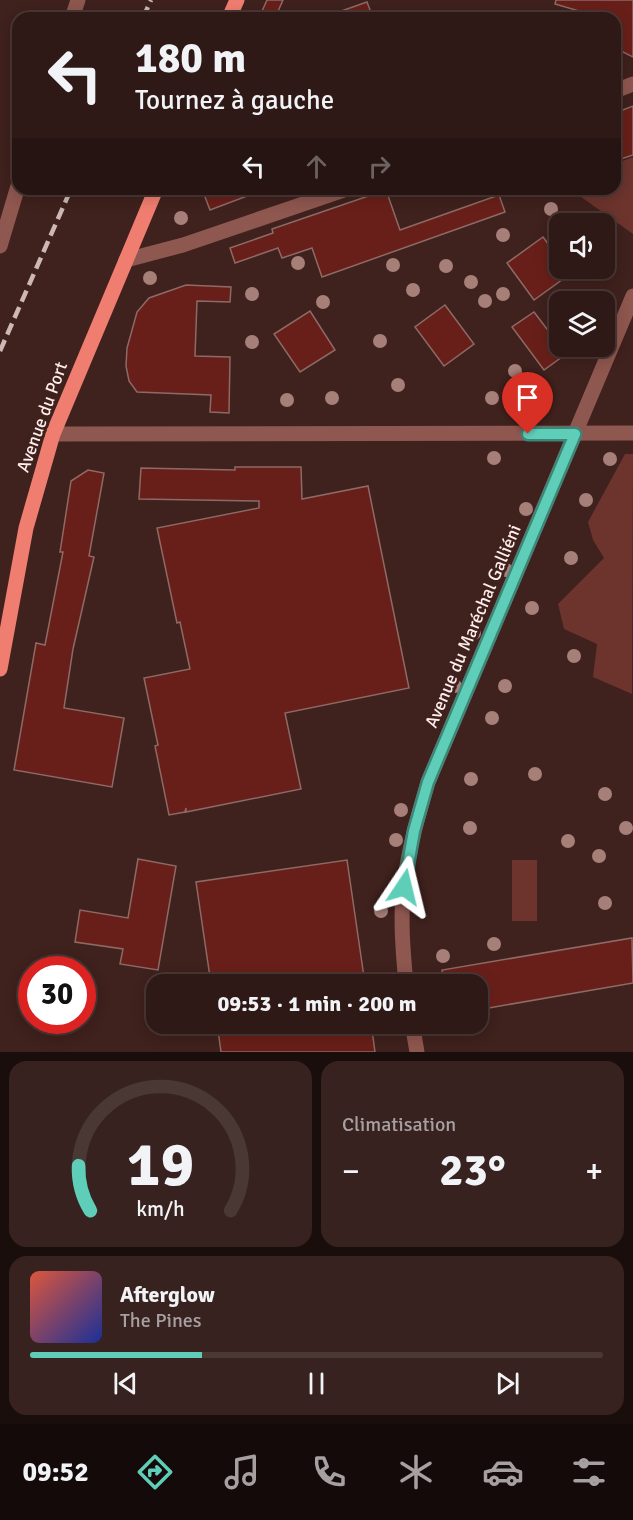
<!DOCTYPE html>
<html lang="fr">
<head>
<meta charset="utf-8">
<style>
  body { margin:0; font-family:Signika,sans-serif; background:#37221f; color:#f1f3f6; height:100vh; display:flex; flex-direction:column; font-size:22px; white-space:nowrap }
  * { box-sizing:border-box; margin:0 }
  p { font-size:20px; color:#a7a0a1 }
  .icon { flex:none; width:33px; height:33px; fill:none; stroke:currentColor; stroke-width:2; stroke-linecap:round; stroke-linejoin:round }
  .map { position:relative; height:1052px; overflow:hidden }
  .drawer { display:flex; flex-direction:column; gap:9px; padding:9px; background:#1a0e0c; flex:1 }
  .drawer>* { flex:none }
  .banner { position:absolute; left:12px; top:12px; width:609px; height:183px; border-radius:18px; box-shadow:0 3px 15px #0003,0 0 0 2px #4a3835; background:#2f1916; color:#f1f3f6; overflow:hidden }
  .fabs { position:absolute; left:549px; top:213px; display:grid; gap:12px }
  .fabs a { display:grid; place-items:center; width:66px; height:66px; border-radius:12px; background:#2f1916; box-shadow:0 3px 15px #0003,0 0 0 2px #4a3835; font-size:30px }
  .speed { position:absolute; left:18px; top:956px; display:flex; gap:12px; font-size:30px; font-weight:700; text-align:center }
  .speed>* { display:grid; place-content:center; width:78px; height:78px; border-radius:50%; background:#2f1916; box-shadow:0 3px 15px #0003,0 0 0 2px #4a3835; line-height:1 }
  .speed .limit { border:9px solid #d22; background:#fff; color:#111 }
  .pin { position:absolute; display:grid; place-items:center; width:51px; height:51px; color:#fff; margin:-62px -26px; border-radius:50% 50% 50% 0; rotate:-45deg; box-shadow:0 0 6px #0007 }
  .pin .icon { rotate:45deg }
  .me { position:absolute; width:66px; margin:-33px; rotate:10deg; stroke-linejoin:round; filter:drop-shadow(0 0 4px #0008) }
  .turn { display:flex; align-items:center; gap:21px; height:126px; padding:0 24px; font-size:27px }
  .turn .icon { width:78px; height:78px; stroke-width:2.5 }
  .turn b { display:block; font-size:42px; line-height:51px }
  .lanes { display:flex; align-items:center; height:57px; padding:0 24px; background:#0003; justify-content:center; gap:30px; direction:ltr }
  .lanes .off { opacity:.35 }
  .big { font-size:45px; font-weight:700; line-height:1.1 }
  .drawer .card { flex:1; display:flex; flex-direction:column; justify-content:center; gap:9px; min-width:0; padding:0 21px; border-radius:18px; background:#37221f }
  .drawer .dial { align-items:center; gap:0 }
  .dial svg { height:156px; overflow:visible; fill:none; stroke:#4a3835; stroke-width:7; stroke-linecap:round; text-anchor:middle }
  .dial text { fill:#f1f3f6; stroke:none }
  .song { display:flex; align-items:center; gap:18px }
  .cover { width:72px; height:72px; border-radius:9px; background:linear-gradient(135deg,hsl(10 70% 55%),hsl(230 70% 35%)) }
  .played { height:6px; border-radius:3px; background:linear-gradient(90deg,#5eceb8 30%,#4a3835 30%) }
  .keys { display:flex; justify-content:space-around; direction:ltr }
  .heat { display:flex; justify-content:space-between; align-items:center; font-size:33px; direction:ltr }
  .drawer .tiles { flex:1; display:grid; gap:9px; grid-template-columns:1fr 1fr }
  .card:last-child { grid-column:span 2 }
  .trip { position:absolute; left:146px; top:974px; width:342px; height:60px; border-radius:18px; background:#2f1916; box-shadow:0 3px 15px #0003,0 0 0 2px #4a3835; font-weight:700; line-height:60px; text-align:center }
  .tab-bar { display:flex; height:96px; justify-content:space-around; align-items:center; background:#130a09; color:#a7a0a1 }
  .tab-bar .icon { width:42px; height:42px }
  .tab-bar .on { color:#5eceb8 }
  .tab-bar b { font-size:27px; color:#f1f3f6 }
  .map>svg:first-child { display:block }
  .green { fill:#6c342d }
  .building { fill:#691f19; stroke:#8d6a65; stroke-width:1.5 }
  .lines { fill:none; stroke-linecap:round; stroke-linejoin:round }
  .street { stroke:#8e574f; stroke-width:15 }
  .primary { stroke:#f07e70; stroke-width:15 }
  .rail { stroke:#ccb8b5; stroke-width:4.5; stroke-dasharray:12 6; stroke-linecap:butt }
  .tree { fill:#a67f79 }
  .route-casing { stroke:#3d8678; stroke-width:15 }
  .route { stroke:#5eceb8; stroke-width:10 }
  .labels { text-anchor:middle; stroke-width:6; stroke-linejoin:round; paint-order:stroke }
  .street-label { font-size:18px; fill:#feedeb; stroke:#3f211d }
</style>
</head>
<body>
<div class="map">
<svg width="633" height="1052" viewBox="0 0 633 1052">
  <rect width="100%" height="100%" fill="#3f211d"/>
  <g class="green">
    <path d="M633,157V234L570,189H615V164Z"/>
    <path d="M625,454H633L632,694L593,677L597,644L564,629L558,604L604,558L593,540L588,522Z"/>
    <rect x="512" y="860" width="25" height="61"/>
  </g>
  <g class="building">
    <path d="M267,0H283L275,18H259Z"/>
    <path d="M556,0H633V57L615,48V18H594L593,15L555,4Z"/>
    <path d="M367,2L373,18H327V16Z"/>
    <path d="M633,106V155L615,161V113Z"/>
    <path d="M202,189H263V190L210,210Z"/>
    <path d="M386,190L400,230L499,195L505,212L322,277L312,248L282,258L278,248L235,263L230,248L273,233L272,229Z"/>
    <path d="M543,237L560,260V268H566L570,274L534,300L507,263Z"/>
    <path d="M186,285L231,287L230,302L197,301L195,356L230,357L229,413L210,412L211,395L137,392L129,381L126,366L127,348L137,312L149,298Z"/>
    <path d="M445,305L474,344L444,366L415,327Z"/>
    <path d="M310,311L335,350L300,372L274,334Z"/>
    <path d="M534,312L566,354L544,370L512,327Z"/>
    <path d="M235,467H301L302,499L368,486L409,688L285,713L301,789L186,812V808L185,812L169,815L155,746L158,745L144,678L190,669L180,622L177,623L157,528L259,508V501L139,499L141,468L235,470Z"/>
    <path d="M88,470L104,473L89,556L94,557L73,649L64,708L124,718L112,787L14,770L36,643L45,645L63,552H60L71,481Z"/>
    <path d="M138,859L176,866L158,970L120,964L123,949L75,942L80,910L128,918Z"/>
    <path d="M347,860L365,984H211L196,882Z"/>
    <path d="M632,938L633,983L477,1010V984H444L442,970Z"/>
    <path d="M217,1023H371L375,1052H221Z"/>
  </g>
  <g class="lines">
    <g class="street">
      <path d="M72,18L78,0"/>
      <path d="M615,91L633,84"/>
      <path d="M0,246L18,186"/>
      <path d="M126,260L183,245L347,189"/>
      <path d="M53,434L633,433"/>
      <path d="M406,984C403,952 400,918 404,886C408,851 418,816 428,782L633,296"/>
      <path d="M412,1023L417,1052"/>
    </g>
    <g class="primary">
      <path d="M229,18L237,0"/>
      <path d="M0,669L26,528L53,434L156,189"/>
    </g>
    <g class="rail">
      <path d="M143,18L151,0"/>
      <path d="M0,351L71,189"/>
    </g>
  </g>
  <g class="tree">
    <circle cx="551" cy="209" r="7"/>
    <circle cx="181" cy="218" r="7"/>
    <circle cx="503" cy="235" r="7"/>
    <circle cx="298" cy="263" r="7"/>
    <circle cx="393" cy="265" r="7"/>
    <circle cx="446" cy="266" r="7"/>
    <circle cx="150" cy="278" r="7"/>
    <circle cx="471" cy="282" r="7"/>
    <circle cx="413" cy="290" r="7"/>
    <circle cx="252" cy="294" r="7"/>
    <circle cx="503" cy="294" r="7"/>
    <circle cx="485" cy="301" r="7"/>
    <circle cx="323" cy="302" r="7"/>
    <circle cx="380" cy="341" r="7"/>
    <circle cx="252" cy="342" r="7"/>
    <circle cx="515" cy="371" r="7"/>
    <circle cx="398" cy="385" r="7"/>
    <circle cx="332" cy="398" r="7"/>
    <circle cx="492" cy="398" r="7"/>
    <circle cx="287" cy="400" r="7"/>
    <circle cx="494" cy="458" r="7"/>
    <circle cx="610" cy="459" r="7"/>
    <circle cx="586" cy="500" r="7"/>
    <circle cx="526" cy="509" r="7"/>
    <circle cx="571" cy="558" r="7"/>
    <circle cx="506" cy="570" r="7"/>
    <circle cx="532" cy="608" r="7"/>
    <circle cx="474" cy="633" r="7"/>
    <circle cx="574" cy="656" r="7"/>
    <circle cx="455" cy="686" r="7"/>
    <circle cx="505" cy="686" r="7"/>
    <circle cx="492" cy="718" r="7"/>
    <circle cx="535" cy="774" r="7"/>
    <circle cx="471" cy="779" r="7"/>
    <circle cx="605" cy="794" r="7"/>
    <circle cx="401" cy="810" r="7"/>
    <circle cx="470" cy="828" r="7"/>
    <circle cx="626" cy="828" r="7"/>
    <circle cx="396" cy="840" r="7"/>
    <circle cx="568" cy="841" r="7"/>
    <circle cx="599" cy="856" r="7"/>
    <circle cx="605" cy="903" r="7"/>
    <circle cx="381" cy="911" r="7"/>
    <circle cx="494" cy="944" r="7"/>
    <circle cx="443" cy="956" r="7"/>
  </g>
  <g class="lines">
    <g class="route-casing">
      <path id="route" d="M404,887L414,831L428,782L575,434H528"/>
    </g>
    <use href="#route" class="route"/>
  </g>
  <g class="labels">
    <g class="street-label">
      <text transform="translate(42 417) rotate(-70)" y="6">Avenue du Port</text>
      <text transform="translate(473 626) rotate(-67)" y="6">Avenue du Maréchal Galliéni</text>
    </g>
  </g>
</svg>
<div class="fabs">
<a><svg class="icon" aria-label="sound" viewBox="0 0 24 24"><path d="M4 9h4l5-4v14l-5-4H4zM17 9q2 3 0 6"/></svg></a>
<a><svg class="icon" aria-label="layers" viewBox="0 0 24 24"><path d="M12 4l9 5-9 5-9-5zM3 14l9 5 9-5"/></svg></a>
</div>
<div class="speed"><div class="limit">30</div></div>
<div class="pin" style="left:528px;top:434px;background:#d93025"><svg class="icon" aria-label="arrive" viewBox="0 0 24 24"><path d="M6 21V4h12l-3 4 3 4H6"/></svg></div>
<svg class="me" style="left:404px;top:887px" viewBox="-20 -20 40 40"><path d="M0-17L14 15 0 8-14 15z" fill="#5eceb8" stroke="#fff" stroke-width="4"/></svg>
<div class="trip">09:53 · 1 min · 200 m</div>
<div class="banner">
<div class="turn"><svg class="icon" aria-label="left" viewBox="0 0 24 24"><path d="M17 20v-9H6M10 6l-5 5 5 5"/></svg><div><b>180 m</b>Tournez à gauche</div></div>
<div class="lanes"><svg class="icon" aria-label="left" viewBox="0 0 24 24"><path d="M17 20v-9H6M10 6l-5 5 5 5"/></svg><svg class="icon off" aria-label="ahead" viewBox="0 0 24 24"><path d="M12 20V5M6 11l6-6 6 6"/></svg><svg class="icon off" aria-label="right" viewBox="0 0 24 24"><path d="M7 20v-9h11M14 6l5 5-5 5"/></svg></div>
</div>
</div>
<section class="drawer">
<div class="tiles">
<div class="card dial"><svg viewBox="0 0 100 80">
<path d="M14 69A42 42 0 1 1 86 69"/>
<path d="M14 69A42 42 0 0 1 8 46" stroke="#5eceb8"/>
<text x="50" y="56" font-size="32" font-weight="700">19</text>
<text x="50" y="72" font-size="11">km/h</text>
</svg></div>
<div class="card"><p>Climatisation</p>
<div class="heat"><a>−</a><b class="big">23°</b><a>+</a></div>
</div>
<div class="card">
<div class="song"><i class="cover"></i><div><b>Afterglow</b><p>The Pines</p></div></div>
<div class="played"></div>
<div class="keys"><svg class="icon" aria-label="previous" viewBox="0 0 24 24"><path d="M18 5L8 12l10 7zM5 5v14"/></svg><svg class="icon" aria-label="pause" viewBox="0 0 24 24"><path d="M8 5v14M16 5v14"/></svg><svg class="icon" aria-label="next" viewBox="0 0 24 24"><path d="M6 5l10 7-10 7zM19 5v14"/></svg></div>
</div>
</div>
</section>
<nav class="tab-bar">
<b>09:52</b>
<svg class="icon on" aria-label="directions" viewBox="0 0 24 24"><path d="M12 3l9 9-9 9-9-9zM9 14v-3h6M13 9l2 2-2 2"/></svg>
<svg class="icon" aria-label="music" viewBox="0 0 24 24"><path d="M9 18V5l10-2v13"/><circle cx="6" cy="18" r="3"/><circle cx="16" cy="16" r="3"/></svg>
<svg class="icon" aria-label="phone" viewBox="0 0 24 24"><path d="M5 4h4l2 5-3 2q2 4 5 5l2-3 5 2v4C11 20 4 13 5 4z"/></svg>
<svg class="icon" aria-label="climate" viewBox="0 0 24 24"><path d="M12 3v18M4 7l16 10M4 17L20 7"/></svg>
<svg class="icon" aria-label="car" viewBox="0 0 24 24"><path d="M5 17H2v-5l4-1 3-4h7l3 4 3 1v5h-3M9 17h6M6 11h13"/><circle cx="7" cy="17" r="2"/><circle cx="17" cy="17" r="2"/></svg>
<svg class="icon" aria-label="filters" viewBox="0 0 24 24"><path d="M4 7h16M4 17h16"/><circle cx="9" cy="7" r="2"/><circle cx="15" cy="17" r="2"/></svg>
</nav>
</body>
</html>
